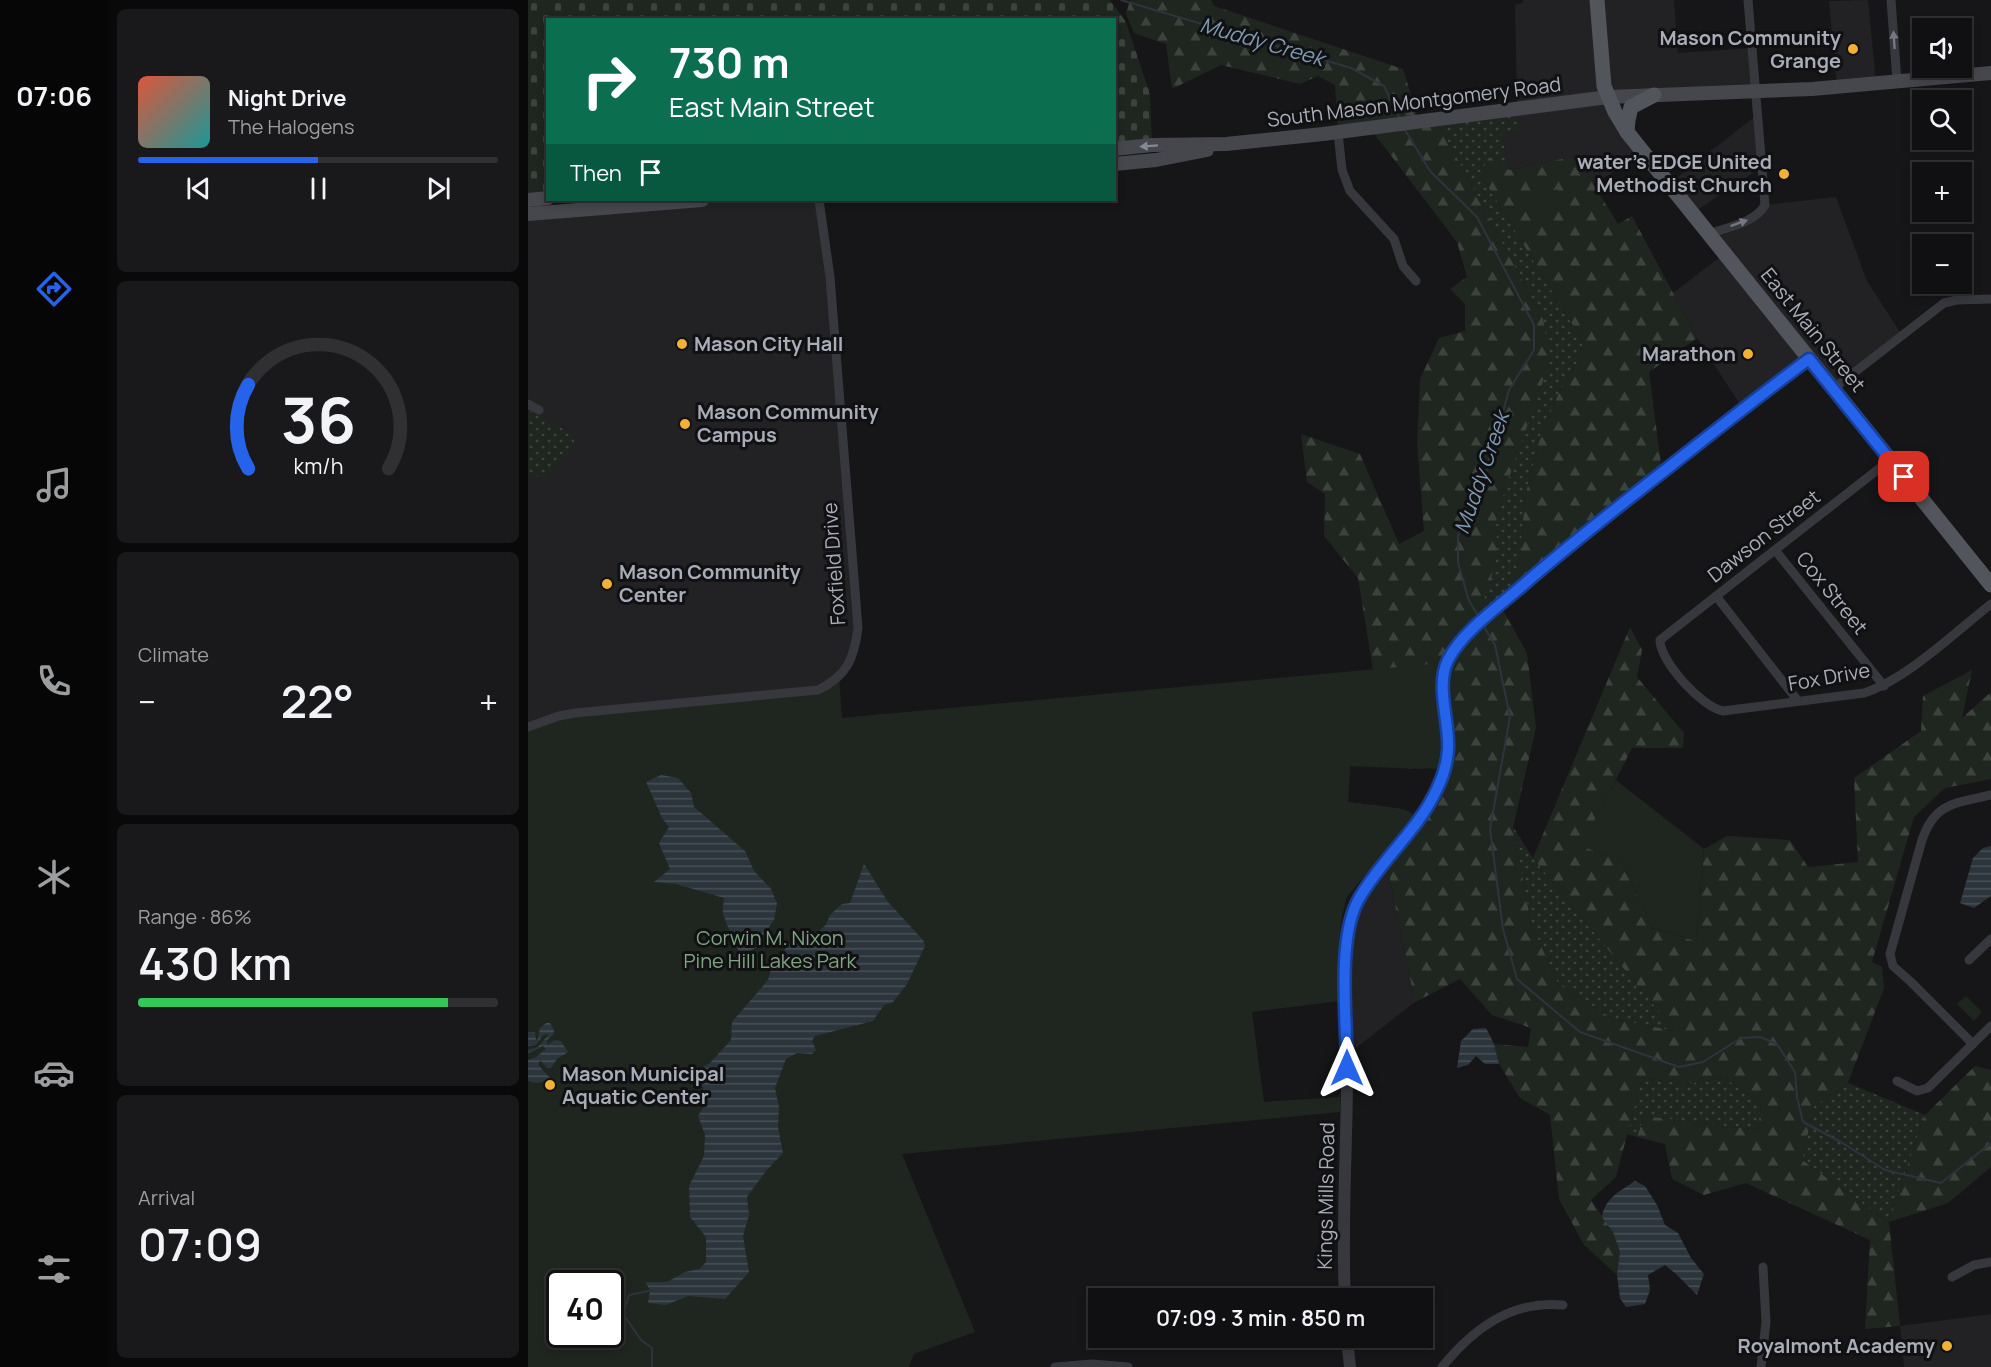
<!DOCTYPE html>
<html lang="en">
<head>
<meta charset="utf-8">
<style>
  body { margin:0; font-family:Manrope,sans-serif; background:#19191b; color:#f1f3f6; height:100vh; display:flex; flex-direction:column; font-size:22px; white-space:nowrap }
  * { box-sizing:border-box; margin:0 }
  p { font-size:20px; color:#9c9d9f }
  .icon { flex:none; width:33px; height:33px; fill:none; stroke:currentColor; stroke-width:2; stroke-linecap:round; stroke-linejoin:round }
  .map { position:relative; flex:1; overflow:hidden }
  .side { display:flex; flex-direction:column; gap:9px; padding:9px; background:#09090a; width:420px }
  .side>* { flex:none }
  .guide { position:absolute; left:18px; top:18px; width:570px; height:183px; border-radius:0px; box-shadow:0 3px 9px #0003,0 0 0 2px #303032; background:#0b6e4f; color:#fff; overflow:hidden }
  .tools { position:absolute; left:1384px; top:18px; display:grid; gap:12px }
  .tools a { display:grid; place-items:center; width:60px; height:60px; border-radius:0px; background:#101012; box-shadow:0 3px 9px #0003,0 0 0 2px #303032; font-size:30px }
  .speed { position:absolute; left:18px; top:1270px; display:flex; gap:12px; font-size:30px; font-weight:700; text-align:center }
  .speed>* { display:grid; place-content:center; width:78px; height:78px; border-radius:50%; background:#101012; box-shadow:0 3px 9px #0003,0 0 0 2px #303032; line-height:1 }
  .speed .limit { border:3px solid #111; border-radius:9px; background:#fff; color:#111 }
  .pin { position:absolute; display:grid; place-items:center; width:51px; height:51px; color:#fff; margin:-26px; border-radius:12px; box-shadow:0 3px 9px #0006 }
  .me { position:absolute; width:66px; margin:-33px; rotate:0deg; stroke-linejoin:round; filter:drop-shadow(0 0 4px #0008) }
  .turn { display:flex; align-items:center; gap:21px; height:126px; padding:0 24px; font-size:27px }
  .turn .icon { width:78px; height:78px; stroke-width:2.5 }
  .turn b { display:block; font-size:42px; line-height:51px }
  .then { display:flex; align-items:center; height:57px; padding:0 24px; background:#0003; gap:12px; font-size:22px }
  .big { font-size:45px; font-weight:600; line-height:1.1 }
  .side .tile { flex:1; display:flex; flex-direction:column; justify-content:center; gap:9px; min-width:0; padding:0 21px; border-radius:9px; background:#19191b }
  .side .dial { align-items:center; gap:0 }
  .dial svg { height:156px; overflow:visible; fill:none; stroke:#303032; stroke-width:7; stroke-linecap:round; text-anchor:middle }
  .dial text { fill:#f1f3f6; stroke:none }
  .song { display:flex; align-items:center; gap:18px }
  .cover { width:72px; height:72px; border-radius:9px; background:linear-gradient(135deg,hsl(10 70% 55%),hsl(180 70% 35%)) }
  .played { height:6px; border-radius:3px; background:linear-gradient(90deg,#2563eb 50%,#303032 50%) }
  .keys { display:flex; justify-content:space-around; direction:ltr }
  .heat { display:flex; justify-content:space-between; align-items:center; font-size:33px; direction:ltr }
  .charge { height:9px; border-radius:4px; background:linear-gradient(90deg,#34c759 86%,#303032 0) }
  .trip { position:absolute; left:560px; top:1288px; width:345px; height:60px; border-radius:0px; background:#101012; box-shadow:0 3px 9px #0003,0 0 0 2px #303032; font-weight:600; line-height:60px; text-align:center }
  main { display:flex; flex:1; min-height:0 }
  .dock { display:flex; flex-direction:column; width:108px; justify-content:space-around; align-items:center; background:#060607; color:#9c9d9f }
  .dock .icon { width:42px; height:42px }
  .dock .on { color:#2563eb }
  .dock b { font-size:27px; color:#f1f3f6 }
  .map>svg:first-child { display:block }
  .built { fill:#222225 }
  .grass { fill:url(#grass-dots) }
  .forest { fill:url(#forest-firs) }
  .cemetery { fill:url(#cemetery-stones) }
  .green { fill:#1e261f; fill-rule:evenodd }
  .water { fill:url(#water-rules) }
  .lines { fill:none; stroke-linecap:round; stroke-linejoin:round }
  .stream { stroke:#2c353c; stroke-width:2 }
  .minor { stroke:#37383d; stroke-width:9 }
  .tertiary { stroke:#37383d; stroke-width:12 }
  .secondary { stroke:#45474d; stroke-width:14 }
  .primary { stroke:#53555c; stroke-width:15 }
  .oneway { fill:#757881 }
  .oneway2 { fill:#858993 }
  .route-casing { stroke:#184099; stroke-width:15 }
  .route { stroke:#2563eb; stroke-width:10 }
  .poi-dot { fill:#f2b134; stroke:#111113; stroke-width:2 }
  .labels { text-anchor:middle; stroke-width:6; stroke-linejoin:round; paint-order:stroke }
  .poi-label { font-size:20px; font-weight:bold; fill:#a8adb8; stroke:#111113; text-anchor:end }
  .street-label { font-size:20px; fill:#a8adb8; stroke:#111113 }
  .park-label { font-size:20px; fill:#7fa381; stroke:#111113 }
  .water-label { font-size:21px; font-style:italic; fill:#7f9bb3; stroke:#111113 }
</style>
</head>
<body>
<main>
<nav class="dock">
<b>07:06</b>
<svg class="icon on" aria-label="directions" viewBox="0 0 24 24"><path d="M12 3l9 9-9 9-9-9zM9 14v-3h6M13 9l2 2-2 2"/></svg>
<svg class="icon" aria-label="music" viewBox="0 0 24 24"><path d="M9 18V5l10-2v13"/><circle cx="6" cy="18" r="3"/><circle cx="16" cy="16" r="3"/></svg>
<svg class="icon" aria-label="phone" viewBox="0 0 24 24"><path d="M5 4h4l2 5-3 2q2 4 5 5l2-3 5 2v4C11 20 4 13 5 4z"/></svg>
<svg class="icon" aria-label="climate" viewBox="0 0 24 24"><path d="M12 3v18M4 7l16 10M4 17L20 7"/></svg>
<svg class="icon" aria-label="car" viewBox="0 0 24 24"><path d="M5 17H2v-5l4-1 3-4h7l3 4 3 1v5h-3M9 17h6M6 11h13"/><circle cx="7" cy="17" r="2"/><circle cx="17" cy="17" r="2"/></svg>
<svg class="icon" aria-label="filters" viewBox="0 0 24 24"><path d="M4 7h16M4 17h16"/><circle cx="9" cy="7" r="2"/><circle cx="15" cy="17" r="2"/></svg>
</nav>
<section class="side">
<div class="tile">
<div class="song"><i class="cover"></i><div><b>Night Drive</b><p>The Halogens</p></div></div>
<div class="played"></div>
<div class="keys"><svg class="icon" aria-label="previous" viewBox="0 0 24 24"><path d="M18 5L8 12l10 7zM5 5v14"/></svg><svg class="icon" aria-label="pause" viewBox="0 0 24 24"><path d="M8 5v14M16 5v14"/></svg><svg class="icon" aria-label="next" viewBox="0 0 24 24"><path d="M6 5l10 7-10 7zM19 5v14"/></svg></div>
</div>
<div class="tile dial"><svg viewBox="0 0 100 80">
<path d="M14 69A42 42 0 1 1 86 69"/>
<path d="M14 69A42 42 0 0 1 14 26" stroke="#2563eb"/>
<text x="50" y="56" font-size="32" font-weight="700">36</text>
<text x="50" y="72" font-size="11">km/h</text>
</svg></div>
<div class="tile"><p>Climate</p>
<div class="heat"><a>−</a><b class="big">22°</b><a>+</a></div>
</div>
<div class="tile"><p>Range · 86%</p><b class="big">430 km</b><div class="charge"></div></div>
<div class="tile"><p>Arrival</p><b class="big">07:09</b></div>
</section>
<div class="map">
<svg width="1463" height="1367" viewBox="0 0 1463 1367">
  <defs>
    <pattern id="grass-dots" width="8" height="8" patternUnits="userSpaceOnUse" patternTransform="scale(1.5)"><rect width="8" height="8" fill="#1e261f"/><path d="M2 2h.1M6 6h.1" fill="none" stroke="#3c433d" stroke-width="1.8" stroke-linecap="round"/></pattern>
    <pattern id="forest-firs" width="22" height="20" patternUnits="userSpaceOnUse" patternTransform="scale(1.5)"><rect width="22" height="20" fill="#1e261f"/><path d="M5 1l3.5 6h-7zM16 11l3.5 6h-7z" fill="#3c433d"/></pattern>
    <pattern id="cemetery-stones" width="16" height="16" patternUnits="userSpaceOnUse" patternTransform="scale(1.5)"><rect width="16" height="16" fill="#1e261f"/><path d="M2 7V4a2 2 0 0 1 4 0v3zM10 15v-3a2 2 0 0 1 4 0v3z" fill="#3c433d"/></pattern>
    <pattern id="water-rules" width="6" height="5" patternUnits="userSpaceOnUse" patternTransform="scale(1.5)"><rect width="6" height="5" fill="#2c353c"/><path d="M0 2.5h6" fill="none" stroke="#485056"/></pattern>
  </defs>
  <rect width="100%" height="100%" fill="#161618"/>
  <g class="built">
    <path d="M995,0H1146L1150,53L1224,48L1228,91L1080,97L1117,154L1065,184L1048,156L981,170L970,111L989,108L987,4L995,3Z"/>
    <path d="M1340,0L1348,83L1309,87L1301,1Z"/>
    <path d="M1230,114L1235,166L1165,213L1141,184Z"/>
    <path d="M1308,197L1339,281L1374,335L1305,389L1281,360L1215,409L1169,338L1145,293L1196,254L1181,234L1225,218L1237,205Z"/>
    <path d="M174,200H291L301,270L327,648L299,686L0,727V214Z"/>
    <path d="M858,860L887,1002L819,1055L821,921Z"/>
    <path d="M1463,1314V1367H1376L1372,1326Z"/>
  </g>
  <g class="grass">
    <path d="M989,108L991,131L974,134L981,170L953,175L1055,342L1050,361L1031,393L1013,434L997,497L992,557L981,597L935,639L969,553L968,521L977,489L1015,319L908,119Z"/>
    <path d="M0,410L41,432L45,437L47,445L16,480L7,475L0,476Z"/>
    <path d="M985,827L1005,858L1147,1031L1085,1019L1030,984L1003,923Z"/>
    <path d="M1114,1078L1157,1084L1197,1078L1233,1105L1230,1130L1116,1116L1109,1137L1099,1134Z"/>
    <path d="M1320,1083L1397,1115L1360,1222L1274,1160L1286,1106Z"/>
  </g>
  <g class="forest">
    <path d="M602,0H683L686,6L875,69L891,121L908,119L1015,319L1022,361L977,489L968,521L969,553L960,591L920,664L972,605L999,653L1008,728L985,827L1003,923L1030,984L1085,1019L1147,1031L1005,858L1102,627L1114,650L1109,677L1156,733L1155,748H1104L1054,846L1093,860L1124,928L1168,941L1176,849L1199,836L1262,840L1280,867L1330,862L1326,778L1393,731L1395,696L1444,670L1434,718L1463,692V779L1417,788L1386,817L1344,962L1354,967L1356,988L1320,1083L1286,1106L1274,1160L1360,1222L1397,1115L1447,1066L1463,1070V1167L1420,1203L1361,1222L1372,1326L1337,1329L1342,1240L1218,1183L1176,1195L1144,1179L1137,1144L1109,1137L1116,1116L1230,1130L1233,1105L1197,1078L1157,1084L1114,1078L1088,1177L1063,1200L1085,1232L1093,1252L1089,1275L1056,1245L1031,1199L1022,1115L992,1098L971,1064L966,1044L1000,1047L1003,1028L964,1015L932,979L887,1002L858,860L915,775L905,748L895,769L822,766L820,802L875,809L831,865L314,718L777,678L845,670L830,578L796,536L797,494L779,482L773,434L832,454L871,544L896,531L889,444L892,379L911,338L937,331V304L922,289L939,277L929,242L842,128L810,133L807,85L790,76L772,84L693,65L644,89L638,44L606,33L598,14Z"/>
    <path d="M1048,156L1090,224L1104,216L1169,338L1121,372L1134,472L981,597L992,557L997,497L1013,434L1031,393L1050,361L1055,342L953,175L960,157L981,170Z"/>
  </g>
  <path class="cemetery" d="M0,0H582L598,22L622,94L624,145L587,149L586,20H20L19,198L0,200Z"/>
  <g class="green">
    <path d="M1029,189L1033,199L1004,213L999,203Z"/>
    <path d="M914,663L916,769L822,766L820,802L875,809L887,815L819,897L814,916L811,943L812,1001L724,1012L736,1102L812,1097V1112L374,1154L447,1332L386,1354L381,1367H0V727L31,716L273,693L311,676L314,718ZM32,1284H82V1335H32Z"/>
    <path d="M1088,780L1176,849L1168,941L1124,928L1093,860L1053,846Z"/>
    <path d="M1438,996L1454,1012L1446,1021L1429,1004Z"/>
  </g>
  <g class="water">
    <path d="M133,775L150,778L163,793L166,807L217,851L226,871L243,889L249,903L246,920L236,934L226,949L213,954C209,950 197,921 195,913C194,909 196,903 196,898L148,884L126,882L142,869L131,843L141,827L134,818L118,782Z"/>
    <path d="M1463,846V896L1446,908L1432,903L1445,858L1455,848Z"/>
    <path d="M336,864L360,902L395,940L397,946L379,984L365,1002L356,1005L345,1021L287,1036L284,1041L288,1050L284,1054L269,1053L258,1059L247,1088L251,1107L250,1127L255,1153L237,1172L219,1197L221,1215L215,1236L221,1272L197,1299L160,1296L138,1305L120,1303L122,1290L117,1282H139L157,1272L171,1269L178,1262V1237L162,1217L161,1186L176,1156L177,1135L170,1116L179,1101L169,1070L181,1064L203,1040L204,1022L240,980L244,966L262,943L279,940L298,925L302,915L314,904L322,903Z"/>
    <path d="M18,1023H22L26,1030V1034L19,1040V1045L27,1040L33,1041L40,1052L29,1059L23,1068H19L13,1061L11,1062V1066L22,1078C15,1083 8,1084 0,1081V1060L8,1057L18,1049L15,1046L2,1053H0V1050L10,1047L21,1034L15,1035L8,1045L0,1046V1032H7L8,1040L10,1039L12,1028Z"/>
    <path d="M958,1028L966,1044L971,1064H957L948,1056L940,1065L929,1068L933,1041L945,1029Z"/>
    <path d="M1107,1181L1117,1186L1129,1205L1137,1225L1150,1233L1163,1258L1176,1274L1169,1295L1148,1274L1137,1265L1120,1275L1122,1290L1117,1304L1098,1307L1092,1298L1089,1275L1092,1252L1085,1232L1074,1217C1077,1198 1092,1191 1107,1181Z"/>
  </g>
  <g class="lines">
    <g class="stream">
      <path d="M593,0L823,68L856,86L872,119"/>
      <path d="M877,130L902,171L949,217L1006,325V350L981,390L954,487L930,536V563L941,601L951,617"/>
      <path d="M955,625L967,645L982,717L962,829L975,929L989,979L1052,1032L1151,1067L1175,1062L1213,1038L1232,1037L1249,1044L1267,1072L1269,1097L1275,1122L1313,1142L1357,1170L1413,1183L1463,1143"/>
      <path d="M124,1367V1348L113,1340L95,1314L101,1295L125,1290"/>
    </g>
    <g class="minor">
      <path d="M1363,0L1369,81"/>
      <path d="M810,133L814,170L822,191L866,239L875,266L888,281"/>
      <path d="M1181,234C1199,227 1227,223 1237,205L1220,0"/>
      <path d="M1305,389L1416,303L1429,300L1463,299"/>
      <path d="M0,404L11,410"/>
      <path d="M1362,460L1132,640C1132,662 1174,707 1195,711L1336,693C1379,679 1426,633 1463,604"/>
      <path d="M1247,550L1356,686"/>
      <path d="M1188,596L1270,701"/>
      <path d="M0,727L31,716L47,713L290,690C319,676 326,659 330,628L302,277L291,200"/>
      <path d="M1441,960L1463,939"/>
      <path d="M1445,1044L1383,982L1365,966L1362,954L1394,840C1407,802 1428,803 1463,795"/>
      <path d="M1369,1081L1389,1091L1400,1088L1463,1026"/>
      <path d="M1424,1277L1446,1265L1463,1262"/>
      <path d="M527,1367L564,1364L600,1367"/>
      <path d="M914,1367C945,1329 983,1300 1035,1305"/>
      <path d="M1233,1367L1238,1322L1235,1267"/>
    </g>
    <g class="tertiary">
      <path d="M817,1299C813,1217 820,1135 819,1053C819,1014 811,944 825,910C845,860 900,825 916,772C928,732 901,685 926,649C934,637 948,627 959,617C983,596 1007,574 1033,554C1114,487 1196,422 1281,359"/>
      <path d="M819,1338L822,1367"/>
    </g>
    <g class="secondary">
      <path d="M586,149L624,145L698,144L795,134L1080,97L1284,89L1463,73"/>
      <path d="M586,164L628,160L679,150"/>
      <path d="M0,200L20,198"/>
      <path d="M0,214L174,200"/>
    </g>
    <g class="primary">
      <path d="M1069,0L1076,86L1087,112L1099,132L1463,585"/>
      <path d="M1099,132L1100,120L1103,107L1126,95"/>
    </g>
  </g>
  <defs><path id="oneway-solid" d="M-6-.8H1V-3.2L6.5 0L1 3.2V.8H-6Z" transform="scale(1.5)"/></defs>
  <g class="oneway">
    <use href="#oneway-solid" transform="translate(1366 40) rotate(-94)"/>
    <use href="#oneway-solid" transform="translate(1211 223) rotate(-20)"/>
  </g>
  <use class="oneway2" href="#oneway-solid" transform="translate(621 146) rotate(176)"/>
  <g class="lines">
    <g class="route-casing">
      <path id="route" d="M819,1068C819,1021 808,936 832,897C854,859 891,829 909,789C915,777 919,764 920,750C922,722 907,686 920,660C934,632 970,607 994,586C1034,551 1076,518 1118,485C1172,443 1225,400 1281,359L1376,477"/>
    </g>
    <use href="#route" class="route"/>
  </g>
  <g class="poi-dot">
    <circle cx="1325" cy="49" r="6"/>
    <circle cx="1256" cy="174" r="6"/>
    <circle cx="154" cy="344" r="6"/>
    <circle cx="1220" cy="354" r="6"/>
    <circle cx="157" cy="424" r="6"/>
    <circle cx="79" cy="584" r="6"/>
    <circle cx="22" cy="1085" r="6"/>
    <circle cx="1419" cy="1346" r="6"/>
  </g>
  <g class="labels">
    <g class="poi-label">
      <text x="1313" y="45">Mason Community<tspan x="1313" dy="23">Grange</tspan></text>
      <text x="1244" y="169">water's EDGE United<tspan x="1244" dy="23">Methodist Church</tspan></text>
      <text x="166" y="351" text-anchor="start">Mason City Hall</text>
      <text x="1208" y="361">Marathon</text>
      <text x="169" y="419" text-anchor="start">Mason Community<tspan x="169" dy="23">Campus</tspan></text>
      <text x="91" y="579" text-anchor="start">Mason Community<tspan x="91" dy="23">Center</tspan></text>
      <text x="34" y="1081" text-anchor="start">Mason Municipal<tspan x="34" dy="23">Aquatic Center</tspan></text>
      <text x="1407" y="1353">Royalmont Academy</text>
    </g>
    <g class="street-label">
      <text transform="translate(886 102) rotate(-7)" y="7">South Mason Montgomery Road</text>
      <text transform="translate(1285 330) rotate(51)" y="7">East Main Street</text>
      <text transform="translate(1236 536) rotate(-38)" y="7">Dawson Street</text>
      <text transform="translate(306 564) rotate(-94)" y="7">Foxfield Drive</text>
      <text transform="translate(1304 593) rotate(51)" y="7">Cox Street</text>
      <text transform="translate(1301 677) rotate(-10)" y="7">Fox Drive</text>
      <text transform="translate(798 1196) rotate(-89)" y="7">Kings Mills Road</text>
    </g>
    <g class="park-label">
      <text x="242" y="945">Corwin M. Nixon<tspan x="242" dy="23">Pine Hill Lakes Park</tspan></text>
    </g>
    <g class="water-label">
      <text transform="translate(734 42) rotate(16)" y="7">Muddy Creek</text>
      <text transform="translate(954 473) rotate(-71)" y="7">Muddy Creek</text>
    </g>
  </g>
</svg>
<div class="tools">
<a><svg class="icon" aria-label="sound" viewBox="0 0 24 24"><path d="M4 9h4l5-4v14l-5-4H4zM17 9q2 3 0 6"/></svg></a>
<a><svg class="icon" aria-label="search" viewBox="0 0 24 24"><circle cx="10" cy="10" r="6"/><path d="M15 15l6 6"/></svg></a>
<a>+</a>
<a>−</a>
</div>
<div class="speed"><div class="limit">40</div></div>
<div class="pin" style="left:1376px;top:477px;background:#d93025"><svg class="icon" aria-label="arrive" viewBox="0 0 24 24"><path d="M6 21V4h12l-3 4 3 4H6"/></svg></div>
<svg class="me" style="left:819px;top:1068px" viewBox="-20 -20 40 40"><path d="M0-17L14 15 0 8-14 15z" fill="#2563eb" stroke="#fff" stroke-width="4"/></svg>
<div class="trip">07:09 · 3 min · 850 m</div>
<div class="guide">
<div class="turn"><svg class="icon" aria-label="right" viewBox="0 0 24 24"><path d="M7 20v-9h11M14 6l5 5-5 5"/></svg><div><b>730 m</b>East Main Street</div></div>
<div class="then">Then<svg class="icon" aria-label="arrive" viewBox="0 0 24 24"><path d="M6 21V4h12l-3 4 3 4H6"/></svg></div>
</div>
</div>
</main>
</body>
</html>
